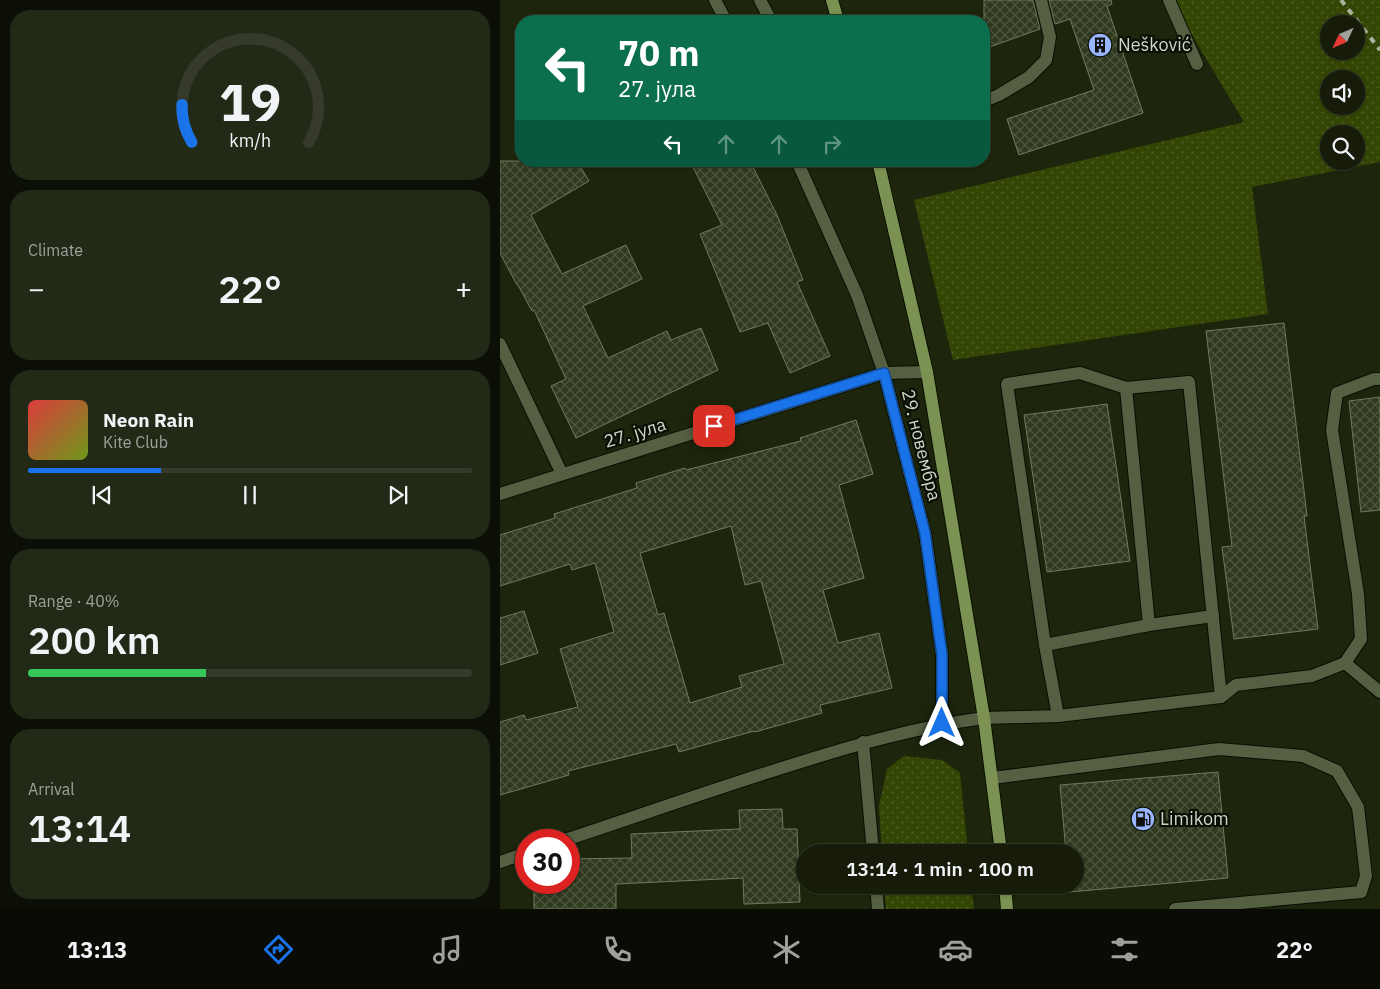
<!DOCTYPE html>
<html lang="en">
<head>
<meta charset="utf-8">
<style>
  body { margin:0; font-family:"IBM Plex Sans",sans-serif; background:#232917; color:#f1f3f6; height:100vh; display:flex; flex-direction:column; font-size:19px; white-space:nowrap }
  * { box-sizing:border-box; margin:0 }
  p { font-size:16px; color:#9ea19c }
  .icon { flex:none; width:28px; height:28px; fill:none; stroke:currentColor; stroke-width:2; stroke-linecap:round; stroke-linejoin:round }
  .map { position:relative; flex:1; overflow:hidden }
  .sheet { display:flex; flex-direction:column; gap:10px; padding:10px; background:#0c0f05; width:500px }
  .sheet>* { flex:none }
  .guide { position:absolute; left:15px; top:15px; width:475px; height:152px; border-radius:20px; box-shadow:0 1px 4px #0004,0 0 0 1px #353a2a; background:#0b6e4f; color:#fff; overflow:hidden }
  .needle { width:32px; rotate:226deg }
  .buttons { position:absolute; left:820px; top:15px; display:grid; gap:10px }
  .buttons a { display:grid; place-items:center; width:45px; height:45px; border-radius:50%; background:#161c09; box-shadow:0 1px 4px #0004,0 0 0 1px #353a2a; font-size:25px }
  .speed { position:absolute; left:15px; top:829px; display:flex; gap:10px; font-size:25px; font-weight:700; text-align:center }
  .speed>* { display:grid; place-content:center; width:65px; height:65px; border-radius:50%; background:#161c09; box-shadow:0 1px 4px #0004,0 0 0 1px #353a2a; line-height:1 }
  .speed .limit { border:8px solid #d22; background:#fff; color:#111 }
  .pin { position:absolute; display:grid; place-items:center; width:42px; height:42px; color:#fff; margin:-21px; border-radius:10px; box-shadow:0 2px 8px #0006 }
  .me { position:absolute; width:55px; margin:-28px; rotate:0deg; stroke-linejoin:round; filter:drop-shadow(0 0 4px #0008) }
  .turn { display:flex; align-items:center; gap:18px; height:105px; padding:0 20px; font-size:22px }
  .turn .icon { width:65px; height:65px; stroke-width:2.5 }
  .turn b { display:block; font-size:35px; line-height:42px }
  .lanes { display:flex; align-items:center; height:48px; padding:0 20px; background:#0003; justify-content:center; gap:25px; direction:ltr }
  .lanes .off { opacity:.35 }
  .big { font-size:38px; font-weight:600; line-height:1.1 }
  .sheet .tile { flex:1; display:flex; flex-direction:column; justify-content:center; gap:8px; min-width:0; padding:0 18px; border-radius:20px; background:#232917 }
  .sheet .dial { align-items:center; gap:0 }
  .dial svg { height:130px; overflow:visible; fill:none; stroke:#353a2a; stroke-width:7; stroke-linecap:round; text-anchor:middle }
  .dial text { fill:#f1f3f6; stroke:none }
  .song { display:flex; align-items:center; gap:15px }
  .cover { width:60px; height:60px; border-radius:8px; background:linear-gradient(135deg,hsl(0 70% 55%),hsl(80 70% 35%)) }
  .played { height:5px; border-radius:2px; background:linear-gradient(90deg,#1a73e8 30%,#353a2a 30%) }
  .keys { display:flex; justify-content:space-around; direction:ltr }
  .heat { display:flex; justify-content:space-between; align-items:center; font-size:28px; direction:ltr }
  .charge { height:8px; border-radius:4px; background:linear-gradient(90deg,#34c759 40%,#353a2a 0) }
  .trip { position:absolute; left:296px; top:844px; width:288px; height:50px; border-radius:25px; background:#161c09; box-shadow:0 1px 4px #0004,0 0 0 1px #353a2a; font-weight:600; line-height:50px; text-align:center }
  .menu { display:flex; height:80px; justify-content:space-around; align-items:center; background:#090b04; color:#9ea19c }
  .menu .icon { width:35px; height:35px }
  .menu .active { color:#1a73e8 }
  .menu b { font-size:22px; color:#f1f3f6 }
  main { display:flex; flex:1; min-height:0 }
  .map>svg:first-child { display:block }
  .grass { fill:url(#grass-dots); fill-rule:evenodd }
  .building { fill:url(#building-cross-hatch); stroke:#6f7b5d; fill-rule:evenodd }
  .lines { fill:none; stroke-linecap:round; stroke-linejoin:round }
  .service-casing { stroke:#080f00; stroke-width:14 }
  .minor-casing { stroke:#080f00; stroke-width:14 }
  .primary-casing { stroke:#080f00; stroke-width:14 }
  .service { stroke:#556043; stroke-width:12 }
  .minor { stroke:#556043; stroke-width:12 }
  .primary { stroke:#7c9253; stroke-width:12 }
  .rail { stroke:#acb3a1; stroke-width:4; stroke-dasharray:6 6; stroke-linecap:butt }
  .route-casing { stroke:#114b97; stroke-width:12 }
  .route { stroke:#1a73e8; stroke-width:9 }
  .labels { text-anchor:middle; stroke-width:4.5; stroke-linejoin:round; paint-order:stroke }
  .poi-label { font-size:18px; fill:#cfd5c5; stroke:#0a0e04; text-anchor:start }
  .street-label { font-size:18px; fill:#cfd5c5; stroke:#0a0e04 }
</style>
</head>
<body>
<main>
<section class="sheet">
<div class="tile dial"><svg viewBox="0 0 100 80">
<path d="M14 69A42 42 0 1 1 86 69"/>
<path d="M14 69A42 42 0 0 1 8 46" stroke="#1a73e8"/>
<text x="50" y="56" font-size="32" font-weight="700">19</text>
<text x="50" y="72" font-size="11">km/h</text>
</svg></div>
<div class="tile"><p>Climate</p>
<div class="heat"><a>−</a><b class="big">22°</b><a>+</a></div>
</div>
<div class="tile">
<div class="song"><i class="cover"></i><div><b>Neon Rain</b><p>Kite Club</p></div></div>
<div class="played"></div>
<div class="keys"><svg class="icon" aria-label="previous" viewBox="0 0 24 24"><path d="M18 5L8 12l10 7zM5 5v14"/></svg><svg class="icon" aria-label="pause" viewBox="0 0 24 24"><path d="M8 5v14M16 5v14"/></svg><svg class="icon" aria-label="next" viewBox="0 0 24 24"><path d="M6 5l10 7-10 7zM19 5v14"/></svg></div>
</div>
<div class="tile"><p>Range · 40%</p><b class="big">200 km</b><div class="charge"></div></div>
<div class="tile"><p>Arrival</p><b class="big">13:14</b></div>
</section>
<div class="map">
<svg width="880" height="909" viewBox="0 0 880 909">
  <defs>
    <pattern id="grass-dots" width="8" height="8" patternUnits="userSpaceOnUse" patternTransform="scale(1.25)"><rect width="8" height="8" fill="#334603"/><path d="M2 2h.1M6 6h.1" fill="none" stroke="#506026" stroke-width="1.8" stroke-linecap="round"/></pattern>
    <pattern id="building-cross-hatch" width="8" height="8" patternUnits="userSpaceOnUse" patternTransform="scale(1.25)"><rect width="8" height="8" fill="#303a1f"/><path d="M0 0l8 8M0 8l8-8" fill="none" stroke="#4d563e"/></pattern>
  </defs>
  <rect width="100%" height="100%" fill="#1d260c"/>
  <g class="grass">
    <path d="M671,0H880V162L752,187L768,314L453,360L414,200L744,122ZM829,24H856V51H829ZM829,79H856V106H829ZM829,134H856V161H829Z"/>
    <path d="M404,756L442,760L460,773L468,852H382L379,806L387,769Z"/>
    <path d="M384,885H471L474,909H386Z"/>
  </g>
  <g class="building">
    <path d="M484,0H533L540,29L484,49Z"/>
    <path d="M549,0H611L612,4L607,6L643,113L519,155L507,119L594,90L570,19L555,24Z"/>
    <path d="M0,161H77L89,181L31,215L62,274L126,245L142,279L83,306L108,358L167,331L171,340L201,328L218,370L76,438L51,386L66,379L34,310L32,311L18,285H17L0,253Z"/>
    <path d="M190,161H250L277,215L303,280L297,282L330,356L290,373L268,323L240,332L200,234L222,225Z"/>
    <path d="M784,323L807,516H804L818,629L734,639L722,547L732,546L706,331Z"/>
    <path d="M880,397V510L861,512L849,401Z"/>
    <path d="M607,404L630,561L547,572L524,415Z"/>
    <path d="M356,420L373,474L339,485L364,578L323,590L338,643L379,633L392,688L320,705L322,713L255,732L254,731L179,752L176,744L68,771L69,775L0,795V722L24,715L26,720L78,707L60,649L114,632L95,563L72,570L70,564L0,586V535L55,518L54,514L137,488L136,483L185,468L186,470L301,441L300,438ZM231,526L245,585L261,581L284,664L239,676L242,687L190,703L164,613L158,615L140,553Z"/>
    <path d="M24,611L38,653L0,665V618Z"/>
    <path d="M718,772L728,878L569,892V885H575V852H566L560,785Z"/>
    <path d="M282,809L283,829H297L300,902L244,904L243,878L116,884V909H34V882H69V859L132,858L131,834L240,829L239,810Z"/>
  </g>
  <g class="lines">
    <g class="service-casing">
      <g id="service">
        <path d="M260,0L271,21"/>
        <path d="M669,0L697,64"/>
        <path d="M484,101L499,95L529,77L546,60L550,37L541,0"/>
        <path d="M626,388L649,625"/>
        <path d="M545,645L649,625L713,616"/>
        <path d="M845,663L861,639L858,594L832,430L837,393L874,379H880"/>
        <path d="M558,716L545,645L507,384L580,373L626,388L689,382L721,697"/>
        <path d="M484,718L558,716L721,697L736,685L812,676L845,663L880,692"/>
        <path d="M492,778L719,749L803,756L837,771L858,807L866,876L861,892L675,909"/>
      </g>
    </g>
    <g class="minor-casing">
      <g id="minor">
        <path d="M215,0L226,21"/>
        <path d="M297,161L357,295L384,373L425,533L442,655V723"/>
        <path d="M0,344L62,474"/>
        <path d="M0,494L384,373L427,372"/>
        <path d="M363,742L373,852"/>
        <path d="M65,840C138,816 211,790 285,767C351,746 416,727 484,718"/>
        <path d="M0,862L26,853"/>
        <path d="M376,885L378,909"/>
      </g>
    </g>
    <g class="primary-casing">
      <g id="primary">
        <path d="M332,0L338,21"/>
        <path d="M378,161L427,372L484,718L501,852"/>
        <path d="M505,885L507,909"/>
      </g>
    </g>
    <use href="#service" class="service"/>
    <use href="#minor" class="minor"/>
    <use href="#primary" class="primary"/>
    <path class="rail" d="M841,0L880,50"/>
  </g>
  <g class="lines">
    <g class="route-casing">
      <path id="route" d="M214,426L384,373L425,533L442,655V723"/>
    </g>
    <use href="#route" class="route"/>
  </g>
  <defs>
    <g id="building-disc" transform="scale(1.25)"><circle r="9.5" fill="#99b5fd" stroke="#0a0e04"/><path d="M-4-6H4V6H1V3H-1V6H-4ZM-2.5-4.3h1.7v1.8h-1.7ZM.8-4.3h1.7v1.8H.8ZM-2.5-1h1.7V.8h-1.7ZM.8-1h1.7V.8H.8Z" fill="#111"/></g>
    <g id="fuel-disc" transform="scale(1.25)"><circle r="9.5" fill="#99b5fd" stroke="#0a0e04"/><path d="M-5.5-6h7V0h2V4h1.3V-2.5L3-4.5l.8-.8L6-3V5H2.5V1h-1V6h-7ZM-4.2-4.7v3.2H.2V-4.7Z" fill="#111"/></g>
  </defs>
  <g fill-rule="evenodd">
    <use href="#building-disc" x="600" y="45"/>
    <use href="#fuel-disc" x="643" y="819"/>
  </g>
  <g class="labels">
    <g class="poi-label">
      <text x="618" y="51">Nešković</text>
      <text x="660" y="825">Limikom</text>
    </g>
    <g class="street-label">
      <text transform="translate(135 433) rotate(-17)" y="6">27. јула</text>
      <text transform="translate(421 445) rotate(76)" y="6">29. новембра</text>
    </g>
  </g>
</svg>
<div class="buttons">
<a><svg class="needle" viewBox="-14 -14 28 28"><path d="M0-13l5 13h-10z" fill="#e53935"/><path d="M0 13l5-13h-10z" fill="#9ea19c"/></svg></a>
<a><svg class="icon" aria-label="sound" viewBox="0 0 24 24"><path d="M4 9h4l5-4v14l-5-4H4zM17 9q2 3 0 6"/></svg></a>
<a><svg class="icon" aria-label="search" viewBox="0 0 24 24"><circle cx="10" cy="10" r="6"/><path d="M15 15l6 6"/></svg></a>
</div>
<div class="speed"><div class="limit">30</div></div>
<div class="pin" style="left:214px;top:426px;background:#d93025"><svg class="icon" aria-label="arrive" viewBox="0 0 24 24"><path d="M6 21V4h12l-3 4 3 4H6"/></svg></div>
<svg class="me" style="left:442px;top:723px" viewBox="-20 -20 40 40"><path d="M0-17L14 15 0 8-14 15z" fill="#1a73e8" stroke="#fff" stroke-width="4"/></svg>
<div class="trip">13:14 · 1 min · 100 m</div>
<div class="guide">
<div class="turn"><svg class="icon" aria-label="left" viewBox="0 0 24 24"><path d="M17 20v-9H6M10 6l-5 5 5 5"/></svg><div><b>70 m</b>27. јула</div></div>
<div class="lanes"><svg class="icon" aria-label="left" viewBox="0 0 24 24"><path d="M17 20v-9H6M10 6l-5 5 5 5"/></svg><svg class="icon off" aria-label="ahead" viewBox="0 0 24 24"><path d="M12 20V5M6 11l6-6 6 6"/></svg><svg class="icon off" aria-label="ahead" viewBox="0 0 24 24"><path d="M12 20V5M6 11l6-6 6 6"/></svg><svg class="icon off" aria-label="right" viewBox="0 0 24 24"><path d="M7 20v-9h11M14 6l5 5-5 5"/></svg></div>
</div>
</div>
</main>
<nav class="menu">
<b>13:13</b>
<svg class="icon active" aria-label="directions" viewBox="0 0 24 24"><path d="M12 3l9 9-9 9-9-9zM9 14v-3h6M13 9l2 2-2 2"/></svg>
<svg class="icon" aria-label="music" viewBox="0 0 24 24"><path d="M9 18V5l10-2v13"/><circle cx="6" cy="18" r="3"/><circle cx="16" cy="16" r="3"/></svg>
<svg class="icon" aria-label="phone" viewBox="0 0 24 24"><path d="M5 4h4l2 5-3 2q2 4 5 5l2-3 5 2v4C11 20 4 13 5 4z"/></svg>
<svg class="icon" aria-label="climate" viewBox="0 0 24 24"><path d="M12 3v18M4 7l16 10M4 17L20 7"/></svg>
<svg class="icon" aria-label="car" viewBox="0 0 24 24"><path d="M5 17H2v-5l4-1 3-4h7l3 4 3 1v5h-3M9 17h6M6 11h13"/><circle cx="7" cy="17" r="2"/><circle cx="17" cy="17" r="2"/></svg>
<svg class="icon" aria-label="filters" viewBox="0 0 24 24"><path d="M4 7h16M4 17h16"/><circle cx="9" cy="7" r="2"/><circle cx="15" cy="17" r="2"/></svg>
<b>22°</b>
</nav>
</body>
</html>
